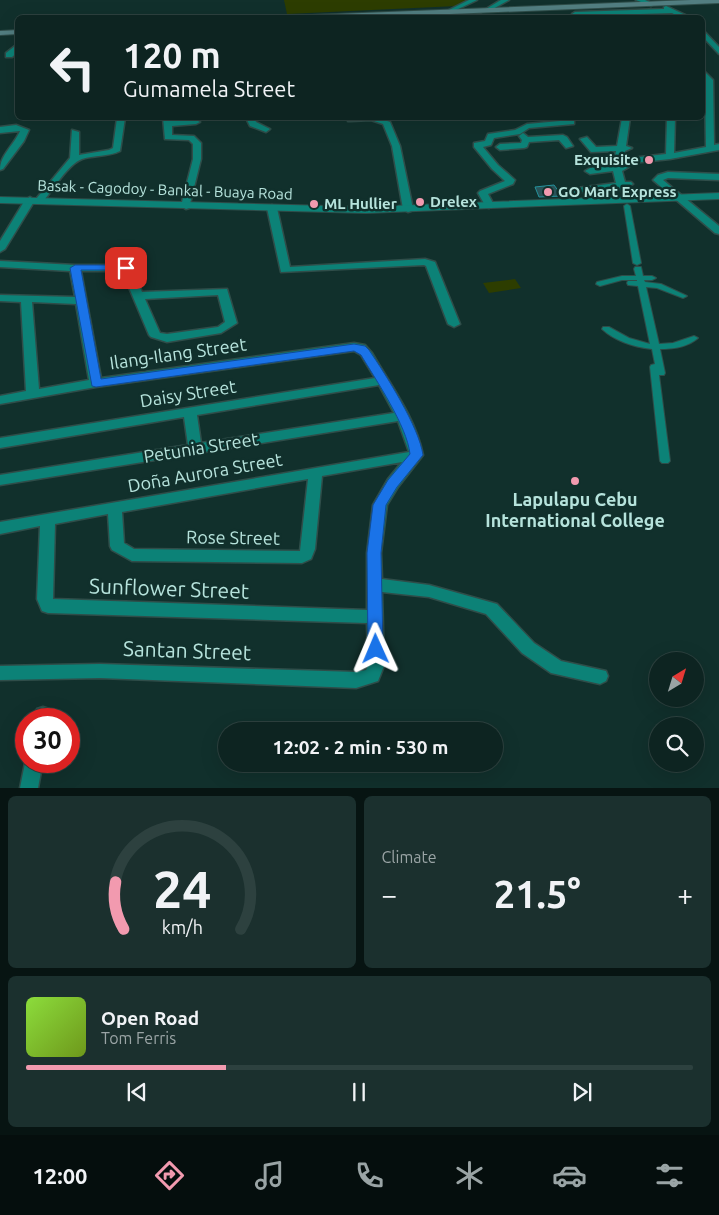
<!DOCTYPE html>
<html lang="en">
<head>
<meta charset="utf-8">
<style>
  body { margin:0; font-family:Ubuntu,sans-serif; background:#1b302e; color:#f1f3f6; height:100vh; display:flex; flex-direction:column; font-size:19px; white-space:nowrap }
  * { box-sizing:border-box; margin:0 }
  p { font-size:16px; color:#9aa4a5 }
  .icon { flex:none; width:28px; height:28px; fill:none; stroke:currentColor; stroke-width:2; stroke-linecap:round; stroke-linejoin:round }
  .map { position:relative; height:788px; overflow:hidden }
  .details { display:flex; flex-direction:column; gap:8px; padding:8px; background:#071412; flex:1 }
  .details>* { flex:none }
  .banner { position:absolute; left:15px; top:15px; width:690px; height:105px; border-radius:8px; box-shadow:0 5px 20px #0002,0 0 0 1px #2d413f; background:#0d2421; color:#f1f3f6; overflow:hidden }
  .needle { width:32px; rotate:38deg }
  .controls { position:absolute; left:649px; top:652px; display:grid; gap:10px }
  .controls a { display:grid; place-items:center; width:55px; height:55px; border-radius:50%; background:#0d2421; box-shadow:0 5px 20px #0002,0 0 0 1px #2d413f; font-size:25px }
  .speed { position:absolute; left:15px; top:708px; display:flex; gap:10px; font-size:25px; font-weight:700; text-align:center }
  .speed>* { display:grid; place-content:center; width:65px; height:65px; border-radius:50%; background:#0d2421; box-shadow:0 5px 20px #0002,0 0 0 1px #2d413f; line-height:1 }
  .speed .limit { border:8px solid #d22; background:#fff; color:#111 }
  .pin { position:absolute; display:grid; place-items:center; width:42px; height:42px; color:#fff; margin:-21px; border-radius:10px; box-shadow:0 2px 8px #0006 }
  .me { position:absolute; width:55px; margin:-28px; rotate:359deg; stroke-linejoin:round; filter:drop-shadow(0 0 4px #0008) }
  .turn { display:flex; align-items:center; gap:18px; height:105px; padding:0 25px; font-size:22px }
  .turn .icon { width:65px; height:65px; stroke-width:2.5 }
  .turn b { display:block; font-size:35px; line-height:42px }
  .big { font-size:38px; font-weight:600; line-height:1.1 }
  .details .card { flex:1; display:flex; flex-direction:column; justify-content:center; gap:8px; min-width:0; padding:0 18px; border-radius:8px; background:#1b302e }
  .details .dial { align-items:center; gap:0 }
  .dial svg { height:130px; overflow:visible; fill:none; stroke:#2d413f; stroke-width:7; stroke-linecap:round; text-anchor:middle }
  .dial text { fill:#f1f3f6; stroke:none }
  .song { display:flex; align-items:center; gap:15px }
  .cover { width:60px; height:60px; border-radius:8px; background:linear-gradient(135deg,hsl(90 70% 55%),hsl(80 70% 35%)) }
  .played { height:5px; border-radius:2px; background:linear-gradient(90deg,#f29aaf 30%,#2d413f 30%) }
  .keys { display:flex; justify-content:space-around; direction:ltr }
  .heat { display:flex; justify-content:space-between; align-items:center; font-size:28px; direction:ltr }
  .details .tiles { flex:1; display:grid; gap:8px; grid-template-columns:1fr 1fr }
  .card:last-child { grid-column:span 2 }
  .trip { position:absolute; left:218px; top:722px; width:285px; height:50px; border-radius:25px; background:#0d2421; box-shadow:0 5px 20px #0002,0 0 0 1px #2d413f; font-weight:600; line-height:50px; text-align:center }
  .dock { display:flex; height:80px; justify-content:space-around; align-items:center; background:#050e0d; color:#9aa4a5 }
  .dock .icon { width:35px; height:35px }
  .dock .selected { color:#f29aaf }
  .dock b { font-size:22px; color:#f1f3f6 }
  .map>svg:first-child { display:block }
  .green { fill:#2d3d00 }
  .building { fill:#295358; stroke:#24929c }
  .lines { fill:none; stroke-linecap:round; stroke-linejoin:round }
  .pedestrian-casing { stroke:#2f4d49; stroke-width:2 }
  .minor-casing { stroke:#2f4d49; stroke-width:3 }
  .tertiary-casing { stroke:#2f4d49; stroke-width:2 }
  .secondary-casing { stroke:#2f4d49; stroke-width:2 }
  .pedestrian { fill:#0c8277; fill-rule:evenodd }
  .minor { fill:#0c8277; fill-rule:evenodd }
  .tertiary { fill:#0c8277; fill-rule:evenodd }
  .secondary { fill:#527e81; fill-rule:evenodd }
  .route { fill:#1a73e8; stroke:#114b97 }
  .poi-dot { fill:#f29aaf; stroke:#11302c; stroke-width:2 }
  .labels { text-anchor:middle; stroke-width:5; stroke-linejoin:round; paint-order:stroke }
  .far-poi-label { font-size:15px; font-weight:bold; fill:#b6e3dc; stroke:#11302c; text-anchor:start }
  .far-street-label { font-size:15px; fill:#b6e3dc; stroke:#11302c }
  .street-label { font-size:18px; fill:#b6e3dc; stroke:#11302c }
  .poi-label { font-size:18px; font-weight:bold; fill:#b6e3dc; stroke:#11302c }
  .near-street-label { font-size:21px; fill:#b6e3dc; stroke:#11302c }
</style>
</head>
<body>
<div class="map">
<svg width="719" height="788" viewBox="0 0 719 788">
  <rect width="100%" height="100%" fill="#11302c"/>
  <g class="green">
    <path d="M284,0H471L457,6L287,14Z"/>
    <path d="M515,279L521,288L489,293L483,283Z"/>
  </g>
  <path class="building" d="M554,185L562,196L539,197L535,187Z"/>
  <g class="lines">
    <g class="pedestrian-casing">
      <g id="pedestrian">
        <path d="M627,204L630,206L641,263L637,265L633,263L624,206Z"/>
        <path d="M635,267H641L643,276H652L656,278L652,280H644L645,282L661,284L687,296L683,298L657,288L646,287L659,344L673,343L694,336L698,338C688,347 673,349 660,349L665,373L664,375H659L670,461L668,463H662L660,461L650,367L651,365L655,364L652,349C634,347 615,341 602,329L603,327H609L629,338L650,344L638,286L628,285L627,283L628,281H637V280H622L600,286L596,284L597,282L622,276H636L634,269Z"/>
      </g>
    </g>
    <g class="minor-casing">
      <g id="minor">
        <path d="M469,0H477L454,11L449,10Z"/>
        <path d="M501,0H509L491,10L486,9Z"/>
        <path d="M636,0H645L654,4L651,6Z"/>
        <path d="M666,6L692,18H682L672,13L575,16L572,14L575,12L664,9V7Z"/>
        <path d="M480,14L483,16L482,17H453L456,15Z"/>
        <path d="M702,29L719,47V54L702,36Z"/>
        <path d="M15,46H18V52L12,57H6V53Z"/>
        <path d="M702,69L713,80L714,145L719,144V150L670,159L623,164L629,167L622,171L625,182H631L633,184L627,187L636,199L634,201H628L619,188L574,193V189L577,188L616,183L613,171L590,174L585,171L590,168L613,166L616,151L591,152L580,139L587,137L596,147L617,146L622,118H630L626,146L632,148L625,151L623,159L666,154L667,118H675L674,153L706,147L705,80L702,77Z"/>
        <path d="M117,118H125L120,151C108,157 94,155 82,159C68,164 52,191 42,203H36V199L70,158L72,130L79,132V155L109,150L113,148Z"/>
        <path d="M163,118H171V121L196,120L200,122L196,124L172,126V135L194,136L201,143V159L189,208L186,209L181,206L193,159V144L189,140L165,139Z"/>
        <path d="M246,118H254L256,122L270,129L266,132L250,126Z"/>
        <path d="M348,118H379L390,122L400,146L413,209L411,211L408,212L403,209L392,146L383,124L371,120L351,121H348Z"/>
        <path d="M571,120H574V124L529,128L520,134L494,138L491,145L483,147L498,165L515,180L513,184L488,194L494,205L489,208L486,207L478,193L480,191L505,181L492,169L474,147V143L485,141L488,134L515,130L527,124Z"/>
        <path d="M16,125L29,130L24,141L3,169L0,170C0,155 14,145 20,131L0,133V127Z"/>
        <path d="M523,133L528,137L563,135L567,137L573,146L566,148L559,140L529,142L527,147L524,148L500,150L496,147L500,144L521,143L522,140L519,136Z"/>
        <path d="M668,172L719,174V180L668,178L663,180L719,226V234L715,233L653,180L658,175Z"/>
        <path d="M30,197L35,200L5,249L0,252V241L25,200Z"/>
        <path d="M272,205L277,208L290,267L425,259L435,262L460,324L454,327L448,324L426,266L424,265L281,272L267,208Z"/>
        <path d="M0,261L75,265H126L131,268L142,292L227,289L237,323L221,333L167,342L151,337L149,335L122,271H81L101,378L354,343L365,345L372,353C391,386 415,417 423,455L398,487L387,505L381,553L382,579L429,585L497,604L534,643L561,661L606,671L608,676L606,681L600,684L551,673L522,653L486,614L429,597L382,592L384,666L378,681L356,688L100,678L0,680V666L100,664L356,672L366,670L368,666L367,623L48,613L42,611L37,599L40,526L0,534V522L409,452L398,421L0,485V475L188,445L184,417L0,448V438L375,378L361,355L354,351L96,387L0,404V396L26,391L21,302L0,301V295L75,297L70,271L0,267ZM218,295L225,322L218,327L167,334L160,333L145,299ZM32,302L76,304L89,380L39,389ZM379,385L394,413L201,443L197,415ZM402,462L388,479L373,505L367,553V610L53,599L55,524L108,514L110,546L112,550L132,561L302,563L311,559L315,549L322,476ZM308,479L300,551L134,549L124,543L122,512Z"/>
        <path d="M43,707L49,709L52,715L51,719H33L37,709Z"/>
        <path d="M26,758V761H43L38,788H20Z"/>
      </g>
    </g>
    <g class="tertiary-casing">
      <path id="tertiary" d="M719,193V199L366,213L0,203V197L366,207Z"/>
    </g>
    <g class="secondary-casing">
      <g id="secondary">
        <path d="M691,0H719V3L353,18H282L285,16Z"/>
        <path d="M18,30V34L0,35V31Z"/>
      </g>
    </g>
    <use href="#pedestrian" class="pedestrian"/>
    <use href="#minor" class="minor"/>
    <use href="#tertiary" class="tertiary"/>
    <use href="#secondary" class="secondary"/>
  </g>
  <path class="route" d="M75,265H126L131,268L126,270H81L101,379L354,344L365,346L369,350C386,375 419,427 423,455L397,487L386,505L381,553L383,649L381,654L376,656L370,654L368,649L367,553L373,505L388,480L410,454C407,426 376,380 361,355L354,351L96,387L92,386L70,268Z"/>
  <g class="poi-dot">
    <circle cx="649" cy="160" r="5"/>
    <circle cx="548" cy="192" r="5"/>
    <circle cx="420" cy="202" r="5"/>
    <circle cx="314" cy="204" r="5"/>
    <circle cx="575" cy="481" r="5"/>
  </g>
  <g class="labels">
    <g class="far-poi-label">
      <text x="639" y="165" text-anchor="end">Exquisite</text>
      <text x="558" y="197">GO Mart Express</text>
      <text x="430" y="207">Drelex</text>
      <text x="324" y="209">ML Hullier</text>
    </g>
    <g class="far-street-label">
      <text transform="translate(165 190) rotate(2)" y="5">Basak - Cagodoy - Bankal - Buaya Road</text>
    </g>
    <g class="street-label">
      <text transform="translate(178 354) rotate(-8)" y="6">Ilang-Ilang Street</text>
      <text transform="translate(188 394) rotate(-9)" y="6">Daisy Street</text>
      <text transform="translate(201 448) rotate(-9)" y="6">Petunia Street</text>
      <text transform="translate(205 473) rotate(-10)" y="6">Doña Aurora Street</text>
      <text transform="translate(233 538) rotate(1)" y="6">Rose Street</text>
    </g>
    <g class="poi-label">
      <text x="575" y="506">Lapulapu Cebu<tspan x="575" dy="21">International College</tspan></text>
    </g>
    <g class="near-street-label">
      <text transform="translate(169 589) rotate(2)" y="7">Sunflower Street</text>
      <text transform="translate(187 651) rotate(2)" y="7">Santan Street</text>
    </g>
  </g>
</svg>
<div class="controls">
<a><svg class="needle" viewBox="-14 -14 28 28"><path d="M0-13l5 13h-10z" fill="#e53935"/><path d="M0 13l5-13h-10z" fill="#9aa4a5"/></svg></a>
<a><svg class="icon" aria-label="search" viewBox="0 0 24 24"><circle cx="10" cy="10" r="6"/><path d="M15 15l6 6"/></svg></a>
</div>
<div class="speed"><div class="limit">30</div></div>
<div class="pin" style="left:126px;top:268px;background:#d93025"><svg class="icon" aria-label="arrive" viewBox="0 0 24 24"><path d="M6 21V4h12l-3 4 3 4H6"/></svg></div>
<svg class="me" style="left:376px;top:649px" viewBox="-20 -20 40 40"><path d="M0-17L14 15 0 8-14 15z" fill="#1a73e8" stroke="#fff" stroke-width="4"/></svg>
<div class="trip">12:02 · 2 min · 530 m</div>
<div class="banner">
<div class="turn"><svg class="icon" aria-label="left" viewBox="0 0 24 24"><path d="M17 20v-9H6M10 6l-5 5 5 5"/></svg><div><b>120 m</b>Gumamela Street</div></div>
</div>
</div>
<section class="details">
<div class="tiles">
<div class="card dial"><svg viewBox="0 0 100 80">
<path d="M14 69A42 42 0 1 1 86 69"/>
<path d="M14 69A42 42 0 0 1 9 40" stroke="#f29aaf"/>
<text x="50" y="56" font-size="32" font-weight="700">24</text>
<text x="50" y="72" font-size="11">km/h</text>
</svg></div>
<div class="card"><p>Climate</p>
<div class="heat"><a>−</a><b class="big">21.5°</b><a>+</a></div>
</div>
<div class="card">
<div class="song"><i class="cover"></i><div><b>Open Road</b><p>Tom Ferris</p></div></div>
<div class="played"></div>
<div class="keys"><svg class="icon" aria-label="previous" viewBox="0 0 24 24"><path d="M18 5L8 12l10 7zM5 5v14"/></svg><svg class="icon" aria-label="pause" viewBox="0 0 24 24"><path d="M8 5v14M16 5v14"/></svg><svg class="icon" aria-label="next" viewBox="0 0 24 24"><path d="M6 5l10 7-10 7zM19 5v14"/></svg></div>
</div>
</div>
</section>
<nav class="dock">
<b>12:00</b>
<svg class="icon selected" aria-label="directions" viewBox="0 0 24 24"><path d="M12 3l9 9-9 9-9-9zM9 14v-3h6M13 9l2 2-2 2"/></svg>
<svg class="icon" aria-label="music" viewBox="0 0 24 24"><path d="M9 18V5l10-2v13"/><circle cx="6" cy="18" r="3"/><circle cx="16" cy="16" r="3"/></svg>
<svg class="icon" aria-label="phone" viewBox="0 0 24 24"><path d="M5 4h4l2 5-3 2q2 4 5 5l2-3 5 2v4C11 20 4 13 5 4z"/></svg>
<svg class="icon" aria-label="climate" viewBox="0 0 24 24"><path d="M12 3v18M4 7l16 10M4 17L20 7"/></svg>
<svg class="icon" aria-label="car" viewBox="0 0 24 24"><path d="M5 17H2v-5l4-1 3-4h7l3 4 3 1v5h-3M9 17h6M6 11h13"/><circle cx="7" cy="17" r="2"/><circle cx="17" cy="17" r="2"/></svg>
<svg class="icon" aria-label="filters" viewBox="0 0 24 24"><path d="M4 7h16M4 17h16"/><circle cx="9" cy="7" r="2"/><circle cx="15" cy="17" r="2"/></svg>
</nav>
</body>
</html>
